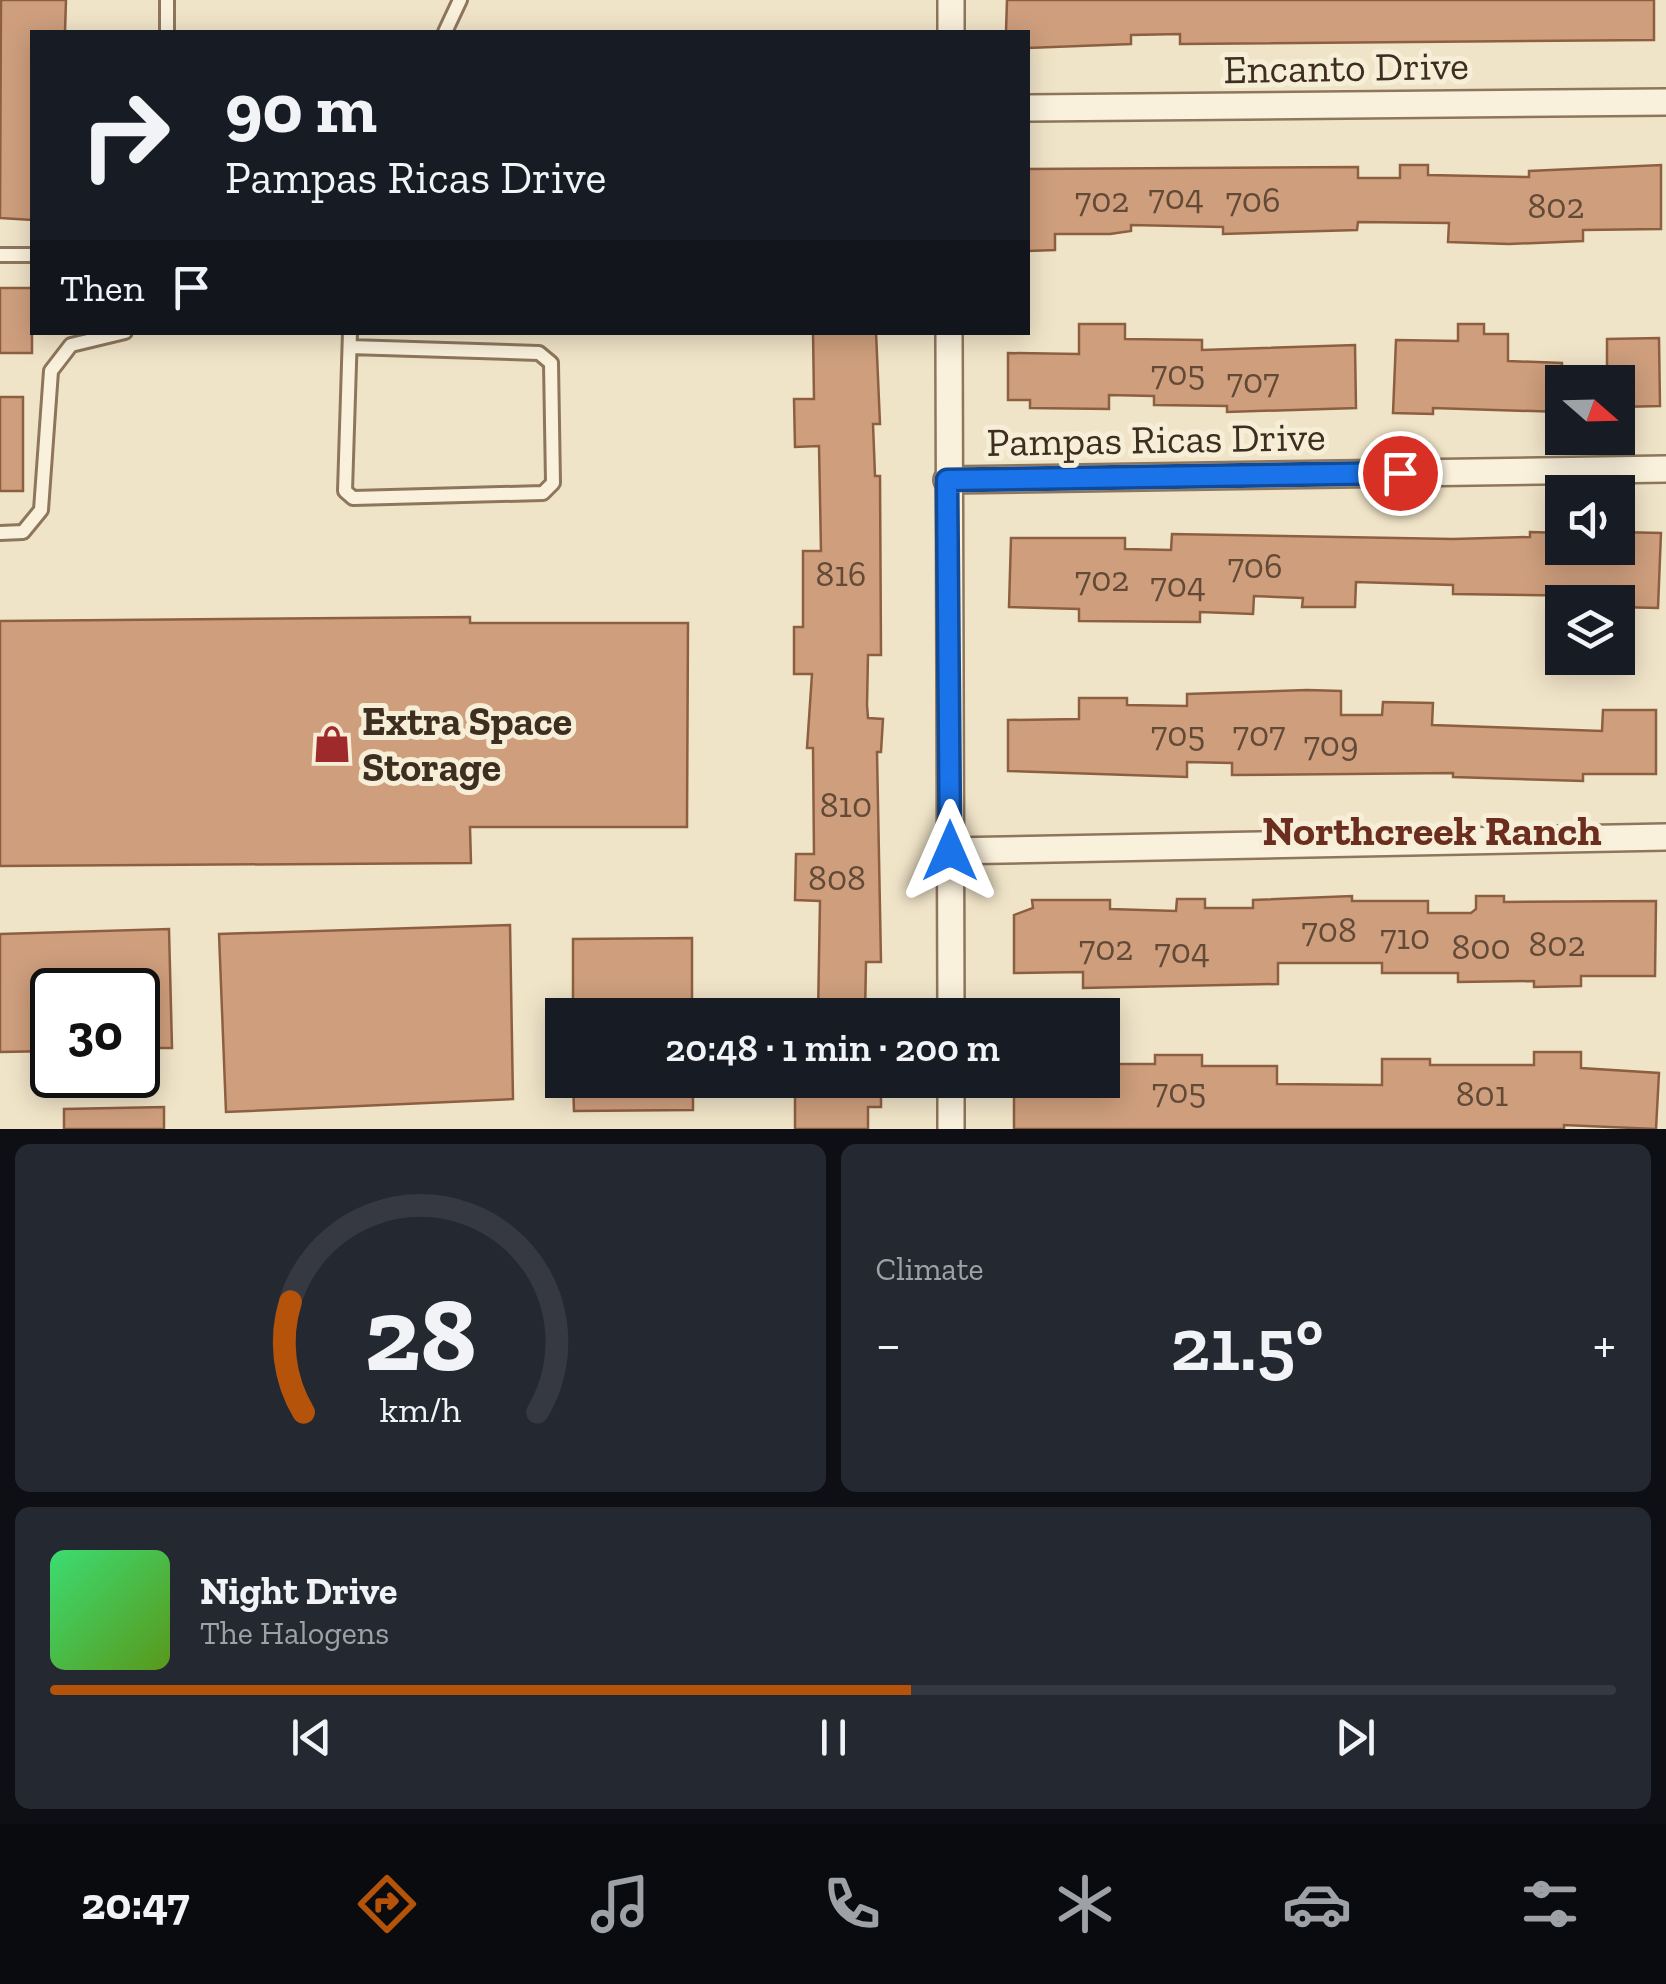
<!DOCTYPE html>
<html lang="en">
<head>
<meta charset="utf-8">
<style>
  body { margin:0; font-family:"Zilla Slab",serif; background:#242831; color:#f1f3f6; height:100vh; display:flex; flex-direction:column; font-size:38px; white-space:nowrap }
  * { box-sizing:border-box; margin:0 }
  p { font-size:32px; color:#9ea1a6 }
  .icon { flex:none; width:55px; height:55px; fill:none; stroke:currentColor; stroke-width:2; stroke-linecap:round; stroke-linejoin:round }
  .map { position:relative; height:1129px; overflow:hidden }
  .panel { display:flex; flex-direction:column; gap:15px; padding:15px; background:#0d0f14; flex:1 }
  .panel>* { flex:none }
  .banner { position:absolute; left:30px; top:30px; width:1000px; height:305px; border-radius:0px; box-shadow:0 5px 25px #0003; background:#171b24; color:#f1f3f6; overflow:hidden }
  .needle { width:65px; rotate:110deg }
  .fabs { position:absolute; left:1545px; top:365px; display:grid; gap:20px }
  .fabs a { display:grid; place-items:center; width:90px; height:90px; border-radius:0px; background:#171b24; box-shadow:0 5px 25px #0003; font-size:50px }
  .speed { position:absolute; left:30px; top:968px; display:flex; gap:20px; font-size:50px; font-weight:700; text-align:center }
  .speed>* { display:grid; place-content:center; width:130px; height:130px; border-radius:50%; background:#171b24; box-shadow:0 5px 25px #0003; line-height:1 }
  .speed .limit { border:5px solid #111; border-radius:15px; background:#fff; color:#111 }
  .pin { position:absolute; display:grid; place-items:center; width:85px; height:85px; color:#fff; margin:-42px; border:5px solid #fff; border-radius:50%; box-shadow:0 2px 10px #0007 }
  .me { position:absolute; width:110px; margin:-55px; rotate:0deg; stroke-linejoin:round; filter:drop-shadow(0 0 8px #0008) }
  .turn { display:flex; align-items:center; gap:35px; height:210px; padding:0 30px; font-size:45px }
  .turn .icon { width:130px; height:130px; stroke-width:2.5 }
  .turn b { display:block; font-size:70px; line-height:85px }
  .then { display:flex; align-items:center; height:95px; padding:0 30px; background:#0003; gap:20px; font-size:38px }
  .big { font-size:75px; font-weight:600; line-height:1.1 }
  .panel .widget { flex:1; display:flex; flex-direction:column; justify-content:center; gap:15px; min-width:0; padding:0 35px; border-radius:15px; background:#242831 }
  .panel .dial { align-items:center; gap:0 }
  .dial svg { height:260px; overflow:visible; fill:none; stroke:#363941; stroke-width:7; stroke-linecap:round; text-anchor:middle }
  .dial text { fill:#f1f3f6; stroke:none }
  .song { display:flex; align-items:center; gap:30px }
  .cover { width:120px; height:120px; border-radius:15px; background:linear-gradient(135deg,hsl(140 70% 55%),hsl(90 70% 35%)) }
  .played { height:10px; border-radius:5px; background:linear-gradient(90deg,#b45309 55%,#363941 55%) }
  .keys { display:flex; justify-content:space-around; direction:ltr }
  .heat { display:flex; justify-content:space-between; align-items:center; font-size:55px; direction:ltr }
  .panel .tiles { flex:1; display:grid; gap:15px; grid-template-columns:1fr 1fr }
  .widget:last-child { grid-column:span 2 }
  .trip { position:absolute; left:545px; top:998px; width:575px; height:100px; border-radius:0px; background:#171b24; box-shadow:0 5px 25px #0003; font-weight:600; line-height:100px; text-align:center }
  .tabs { display:flex; height:160px; justify-content:space-around; align-items:center; background:#090b0e; color:#9ea1a6 }
  .tabs .icon { width:70px; height:70px }
  .tabs .active { color:#b45309 }
  .tabs b { font-size:45px; color:#f1f3f6 }
  .map>svg:first-child { display:block }
  .building { fill:#cf9f7d; stroke:#8d5f41; stroke-width:2.5 }
  .lines { fill:none; stroke-linecap:round; stroke-linejoin:round }
  .lane-casing { stroke:#8d765c; stroke-width:18 }
  .street-casing { stroke:#8d765c; stroke-width:30 }
  .lane { stroke:#faf1dc; stroke-width:12 }
  .street { stroke:#faf1dc; stroke-width:25 }
  .route-casing { stroke:#114b97; stroke-width:25 }
  .route { stroke:#1a73e8; stroke-width:18 }
  .labels { text-anchor:middle; stroke-width:10; stroke-linejoin:round; paint-order:stroke }
  .number-label { font-size:35px; fill:#624a37 }
  .street-label { font-size:40px; fill:#3d2e20; stroke:#f7eed8 }
  .poi-label { font-size:40px; font-weight:bold; fill:#3d2e20; stroke:#f7eed8; text-anchor:start }
  .neighbourhood-label { font-size:42px; font-weight:bold; fill:#6b2e1e; stroke:#f7eed8 }
</style>
</head>
<body>
<div class="map">
<svg width="1666" height="1129" viewBox="0 0 1666 1129">
  <rect width="100%" height="100%" fill="#f0e4c8"/>
  <g class="building">
    <path d="M1,0H66L65,32H32V220L0,218Z"/>
    <path d="M1007,0H1654V40L1180,44V34L1131,35V44L1028,48V32H1006Z"/>
    <path d="M1400,165H1428V175L1529,177V171L1661,165V229L1583,230V241L1509,244L1448,242L1449,223L1358,222L1357,230L1223,234V227L1131,225V231L1110,234H1055V250L1028,251V169L1358,167V178H1400Z"/>
    <rect x="0" y="288" width="32" height="65"/>
    <path d="M1079,324H1125V339L1202,340V350L1355,345L1356,408L1227,412V406L1154,405V396L1109,395V409L1030,408V400H1008V353L1079,354Z"/>
    <path d="M1458,324H1484V334H1508V361L1562,363V412L1433,408V414L1393,413L1396,340L1458,341Z"/>
    <path d="M813,332H876L880,424H873L875,476H880L881,655H868L867,705L868,718L883,719L881,752H877L881,962H866L865,1015H818L820,901L795,900L796,854H814L813,748H807L812,674H794V627H803V551H821L819,446L795,447L794,399H814Z"/>
    <path d="M1659,338L1660,406L1618,407V382H1607V339Z"/>
    <rect x="0" y="397" width="23" height="94"/>
    <path d="M1530,532L1562,533V548H1618V532L1661,533L1658,608L1618,607V602H1607V596L1453,594V585L1356,582L1355,607H1302L1303,598L1254,596L1253,614L1200,612V622L1079,621V609L1009,607L1011,538H1125V549L1171,550L1172,534L1453,539L1530,537Z"/>
    <path d="M470,617V623H688L687,827H470L471,863L0,866V621Z"/>
    <path d="M1307,690L1341,691V715H1382L1383,702L1433,703L1432,725L1602,731L1603,710H1656V774H1583V781L1453,777V773L1232,775V763L1187,762V777L1008,771V720L1079,719V698H1127V705L1187,706V694Z"/>
    <path d="M1352,896V901H1428V913H1471L1476,909V896H1504V902L1656,901L1655,976H1581V986L1534,987V981L1458,982V973H1382V963H1278V984L1083,988V972L1014,973V915L1033,908L1032,900H1110V909L1176,911L1177,899H1205V908H1253V900Z"/>
    <path d="M510,925L513,1099L226,1112L219,934Z"/>
    <path d="M169,929L172,1048H138V990H52V1051L0,1052V934Z"/>
    <path d="M692,938V1015H573V939Z"/>
    <path d="M1534,1052H1581V1068L1659,1073L1656,1129L1564,1125V1129H1014V1080H1102V1064H1155V1055H1202V1066H1277V1084L1382,1085V1059H1430V1065H1534Z"/>
    <path d="M573,1080H693V1110L574,1111Z"/>
    <path d="M795,1080L881,1081V1107H868V1129H795Z"/>
    <path d="M164,1107V1129H64V1109Z"/>
  </g>
  <g class="lines">
    <g class="lane-casing">
      <g id="lane">
        <path d="M167,32V0"/>
        <path d="M445,32L460,0"/>
        <path d="M0,255H32"/>
        <path d="M350,347L539,353L551,363L553,483L543,493L353,498L345,491L350,332"/>
        <path d="M0,533L23,532L41,510L51,371L71,345L125,332"/>
      </g>
    </g>
    <g class="street-casing">
      <g id="street">
        <path d="M951,0V32"/>
        <path d="M1028,108L1666,102"/>
        <path d="M949,332L951,1015"/>
        <path d="M947,480L1666,469"/>
        <path d="M949,851L1666,837"/>
        <path d="M951,1080V1129"/>
      </g>
    </g>
    <use href="#lane" class="lane"/>
    <use href="#street" class="street"/>
  </g>
  <g class="lines">
    <g class="route-casing">
      <path id="route" d="M950,851L947,480L1400,473"/>
    </g>
    <use href="#route" class="route"/>
  </g>
  <defs>
    <g id="shop-bare" transform="scale(3)"><path d="M-5-2.5h2.3a2.7 3.5 0 0 1 5.4 0H5L5.5 6h-11ZM-1.5-2.5h3a1.5 2.3 0 0 0-3 0Z" fill="#9e2a2b" stroke="#f7eed8" stroke-width="2.5" paint-order="stroke"/></g>
  </defs>
  <g fill-rule="evenodd">
    <use href="#shop-bare" x="332" y="744"/>
  </g>
  <g class="labels">
    <g class="number-label">
      <text x="1176" y="209">704</text>
      <text x="1102" y="212">702</text>
      <text x="1253" y="212">706</text>
      <text x="1556" y="218">802</text>
      <text x="1178" y="385">705</text>
      <text x="1253" y="393">707</text>
      <text x="1255" y="578">706</text>
      <text x="841" y="586">816</text>
      <text x="1102" y="591">702</text>
      <text x="1178" y="597">704</text>
      <text x="1178" y="746">705</text>
      <text x="1259" y="746">707</text>
      <text x="1331" y="756">709</text>
      <text x="846" y="817">810</text>
      <text x="837" y="890">808</text>
      <text x="1329" y="942">708</text>
      <text x="1405" y="949">710</text>
      <text x="1557" y="956">802</text>
      <text x="1481" y="959">800</text>
      <text x="1106" y="960">702</text>
      <text x="1182" y="963">704</text>
      <text x="1179" y="1103">705</text>
      <text x="1482" y="1106">801</text>
    </g>
    <g class="street-label">
      <text transform="translate(1346 67) rotate(-1)" y="14">Encanto Drive</text>
      <text transform="translate(1156 439) rotate(-1)" y="14">Pampas Ricas Drive</text>
    </g>
    <g class="poi-label">
      <text x="362" y="735">Extra Space<tspan x="362" dy="46">Storage</tspan></text>
    </g>
    <g class="neighbourhood-label">
      <text x="1432" y="845">Northcreek Ranch</text>
    </g>
  </g>
</svg>
<div class="fabs">
<a><svg class="needle" viewBox="-14 -14 28 28"><path d="M0-13l5 13h-10z" fill="#e53935"/><path d="M0 13l5-13h-10z" fill="#9ea1a6"/></svg></a>
<a><svg class="icon" aria-label="sound" viewBox="0 0 24 24"><path d="M4 9h4l5-4v14l-5-4H4zM17 9q2 3 0 6"/></svg></a>
<a><svg class="icon" aria-label="layers" viewBox="0 0 24 24"><path d="M12 4l9 5-9 5-9-5zM3 14l9 5 9-5"/></svg></a>
</div>
<div class="speed"><div class="limit">30</div></div>
<div class="pin" style="left:1400px;top:473px;background:#d93025"><svg class="icon" aria-label="arrive" viewBox="0 0 24 24"><path d="M6 21V4h12l-3 4 3 4H6"/></svg></div>
<svg class="me" style="left:950px;top:851px" viewBox="-20 -20 40 40"><path d="M0-17L14 15 0 8-14 15z" fill="#1a73e8" stroke="#fff" stroke-width="4"/></svg>
<div class="trip">20:48 · 1 min · 200 m</div>
<div class="banner">
<div class="turn"><svg class="icon" aria-label="right" viewBox="0 0 24 24"><path d="M7 20v-9h11M14 6l5 5-5 5"/></svg><div><b>90 m</b>Pampas Ricas Drive</div></div>
<div class="then">Then<svg class="icon" aria-label="arrive" viewBox="0 0 24 24"><path d="M6 21V4h12l-3 4 3 4H6"/></svg></div>
</div>
</div>
<section class="panel">
<div class="tiles">
<div class="widget dial"><svg viewBox="0 0 100 80">
<path d="M14 69A42 42 0 1 1 86 69"/>
<path d="M14 69A42 42 0 0 1 10 35" stroke="#b45309"/>
<text x="50" y="56" font-size="32" font-weight="700">28</text>
<text x="50" y="72" font-size="11">km/h</text>
</svg></div>
<div class="widget"><p>Climate</p>
<div class="heat"><a>−</a><b class="big">21.5°</b><a>+</a></div>
</div>
<div class="widget">
<div class="song"><i class="cover"></i><div><b>Night Drive</b><p>The Halogens</p></div></div>
<div class="played"></div>
<div class="keys"><svg class="icon" aria-label="previous" viewBox="0 0 24 24"><path d="M18 5L8 12l10 7zM5 5v14"/></svg><svg class="icon" aria-label="pause" viewBox="0 0 24 24"><path d="M8 5v14M16 5v14"/></svg><svg class="icon" aria-label="next" viewBox="0 0 24 24"><path d="M6 5l10 7-10 7zM19 5v14"/></svg></div>
</div>
</div>
</section>
<nav class="tabs">
<b>20:47</b>
<svg class="icon active" aria-label="directions" viewBox="0 0 24 24"><path d="M12 3l9 9-9 9-9-9zM9 14v-3h6M13 9l2 2-2 2"/></svg>
<svg class="icon" aria-label="music" viewBox="0 0 24 24"><path d="M9 18V5l10-2v13"/><circle cx="6" cy="18" r="3"/><circle cx="16" cy="16" r="3"/></svg>
<svg class="icon" aria-label="phone" viewBox="0 0 24 24"><path d="M5 4h4l2 5-3 2q2 4 5 5l2-3 5 2v4C11 20 4 13 5 4z"/></svg>
<svg class="icon" aria-label="climate" viewBox="0 0 24 24"><path d="M12 3v18M4 7l16 10M4 17L20 7"/></svg>
<svg class="icon" aria-label="car" viewBox="0 0 24 24"><path d="M5 17H2v-5l4-1 3-4h7l3 4 3 1v5h-3M9 17h6M6 11h13"/><circle cx="7" cy="17" r="2"/><circle cx="17" cy="17" r="2"/></svg>
<svg class="icon" aria-label="filters" viewBox="0 0 24 24"><path d="M4 7h16M4 17h16"/><circle cx="9" cy="7" r="2"/><circle cx="15" cy="17" r="2"/></svg>
</nav>
</body>
</html>
